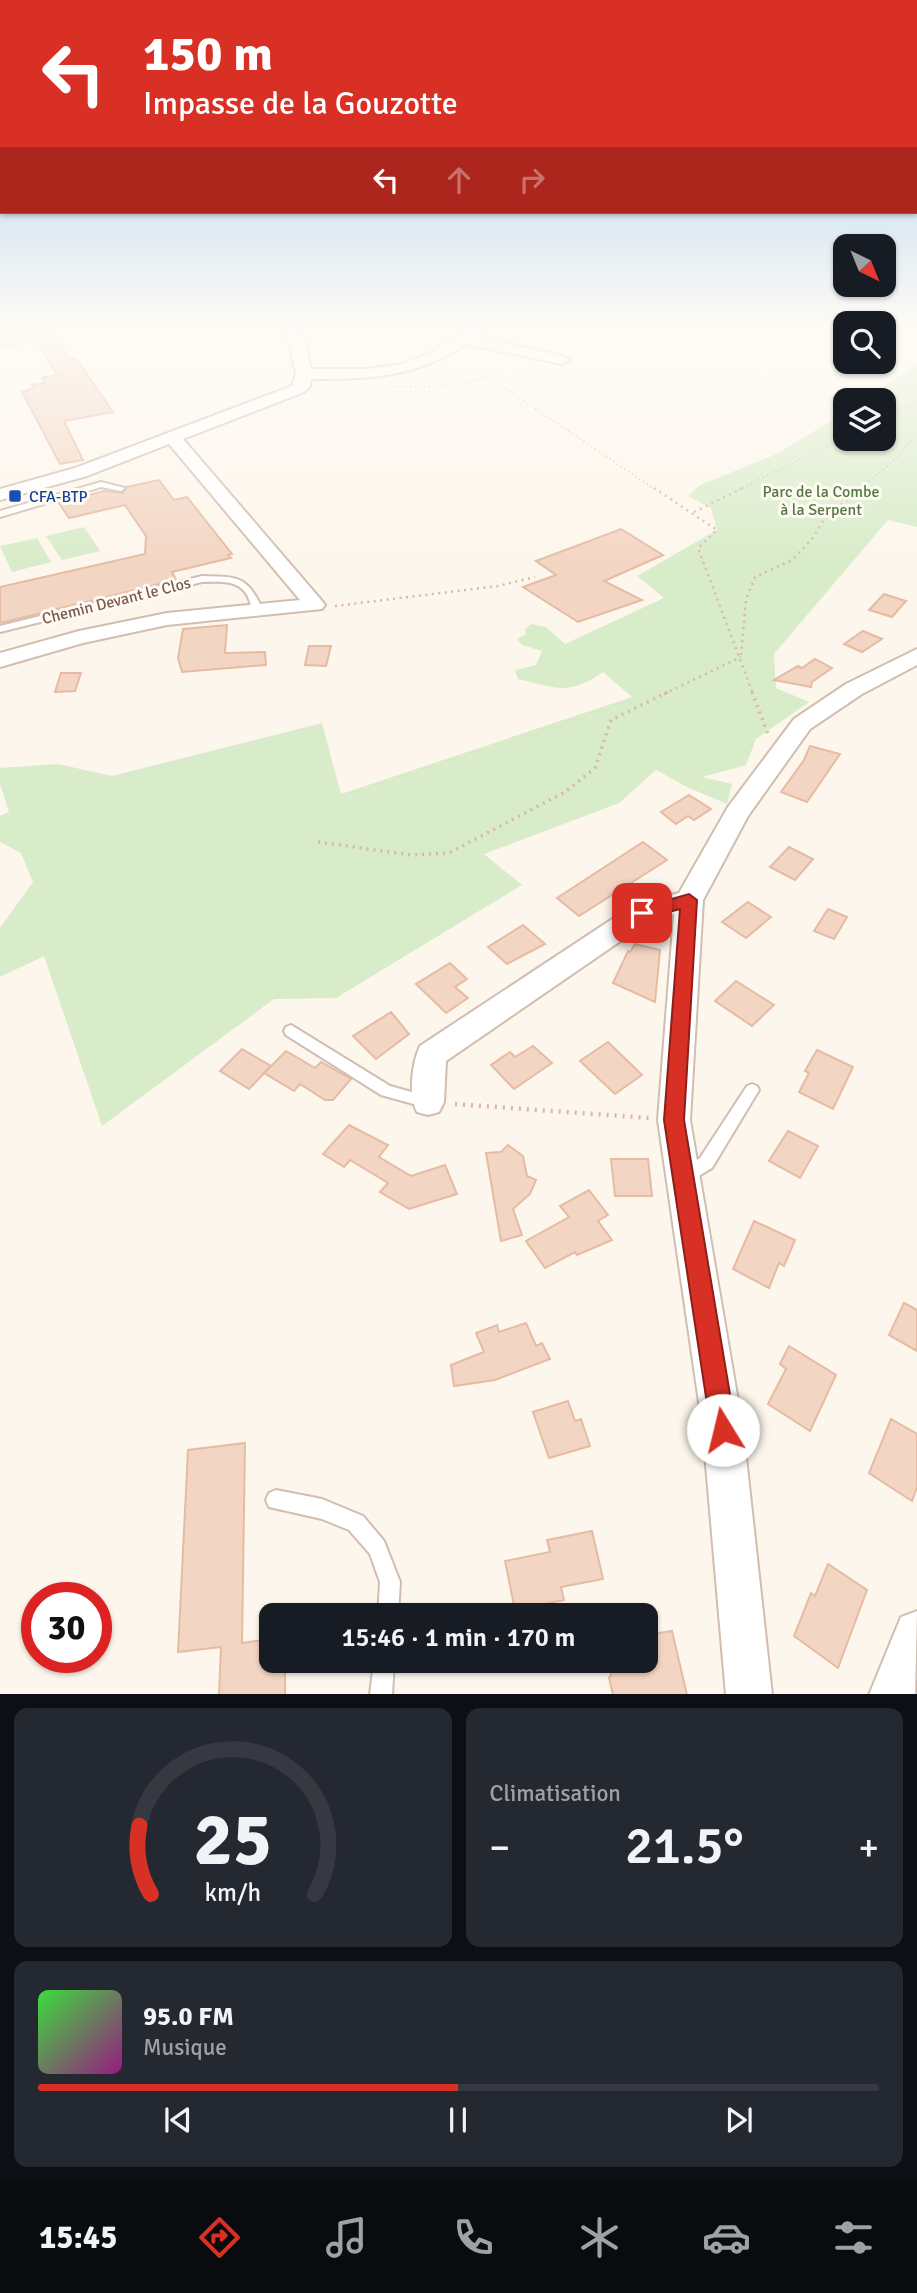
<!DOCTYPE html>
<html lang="fr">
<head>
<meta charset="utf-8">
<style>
  body { margin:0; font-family:Signika,sans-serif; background:#242831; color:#f1f3f6; height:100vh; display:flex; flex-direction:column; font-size:26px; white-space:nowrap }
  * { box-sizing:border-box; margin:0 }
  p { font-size:23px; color:#9ea1a6 }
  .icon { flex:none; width:38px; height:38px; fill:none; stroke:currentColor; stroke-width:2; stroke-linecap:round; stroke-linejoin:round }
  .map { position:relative; height:1694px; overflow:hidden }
  .details { display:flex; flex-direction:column; gap:14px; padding:14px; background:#0d0f14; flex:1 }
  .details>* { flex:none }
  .guide { position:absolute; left:0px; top:0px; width:917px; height:214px; box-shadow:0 2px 5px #0004; background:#d93025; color:#fff; overflow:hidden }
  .needle { width:46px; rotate:137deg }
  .buttons { position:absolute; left:833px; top:234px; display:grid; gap:14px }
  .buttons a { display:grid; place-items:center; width:63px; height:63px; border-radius:14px; background:#171b24; box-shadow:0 2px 5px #0004; font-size:35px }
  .speed { position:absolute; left:21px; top:1582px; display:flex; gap:14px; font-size:35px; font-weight:700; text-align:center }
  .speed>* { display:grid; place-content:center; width:91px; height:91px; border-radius:50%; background:#171b24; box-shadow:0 2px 5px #0004; line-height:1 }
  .speed .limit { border:10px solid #d22; background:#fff; color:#111 }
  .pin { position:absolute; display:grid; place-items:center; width:60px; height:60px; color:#fff; margin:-30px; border-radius:14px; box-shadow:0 4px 10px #0006 }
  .me { position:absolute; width:77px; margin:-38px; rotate:351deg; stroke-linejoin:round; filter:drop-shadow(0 0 5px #0008) }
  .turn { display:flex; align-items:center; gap:24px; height:147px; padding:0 28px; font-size:32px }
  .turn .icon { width:91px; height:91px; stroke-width:2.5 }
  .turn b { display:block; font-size:49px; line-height:60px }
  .lanes { display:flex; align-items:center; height:66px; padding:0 28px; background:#0003; justify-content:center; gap:35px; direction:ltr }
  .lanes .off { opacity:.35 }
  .big { font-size:52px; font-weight:600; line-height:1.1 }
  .details .card { flex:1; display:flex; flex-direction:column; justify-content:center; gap:10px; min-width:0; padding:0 24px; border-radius:14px; background:#242831 }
  .details .dial { align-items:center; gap:0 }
  .dial svg { height:182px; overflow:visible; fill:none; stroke:#363941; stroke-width:7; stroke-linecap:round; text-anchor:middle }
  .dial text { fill:#f1f3f6; stroke:none }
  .song { display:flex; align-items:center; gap:21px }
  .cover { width:84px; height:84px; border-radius:10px; background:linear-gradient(135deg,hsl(120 70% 55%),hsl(310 70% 35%)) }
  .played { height:7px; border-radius:4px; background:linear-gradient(90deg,#d93025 50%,#363941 50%) }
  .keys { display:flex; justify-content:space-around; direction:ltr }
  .heat { display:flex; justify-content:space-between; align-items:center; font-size:38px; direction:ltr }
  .details .tiles { flex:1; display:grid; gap:14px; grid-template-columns:1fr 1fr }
  .card:last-child { grid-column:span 2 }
  .trip { position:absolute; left:259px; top:1603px; width:399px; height:70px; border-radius:14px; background:#171b24; box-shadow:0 2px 5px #0004; font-weight:600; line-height:70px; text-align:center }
  .dock { display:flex; height:112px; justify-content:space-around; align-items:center; background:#090b0e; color:#9ea1a6 }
  .dock .icon { width:49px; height:49px }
  .dock .selected { color:#d93025 }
  .dock b { font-size:32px; color:#f1f3f6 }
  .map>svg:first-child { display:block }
  .green { fill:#d8ecc9 }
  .building { fill:#f3d5c3; stroke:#e6bba3; stroke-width:2 }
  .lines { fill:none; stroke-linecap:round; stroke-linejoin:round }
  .lane-casing { stroke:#d1beb0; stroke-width:4 }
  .street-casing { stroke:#d1beb0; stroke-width:4 }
  .path-far3 { stroke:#d9b8a5; stroke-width:2; stroke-dasharray:1 3.5; stroke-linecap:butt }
  .path-far2 { stroke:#d9b8a5; stroke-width:2.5; stroke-dasharray:2 4.5; stroke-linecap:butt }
  .path-far1 { stroke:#d9b8a5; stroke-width:3.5; stroke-dasharray:2 5; stroke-linecap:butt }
  .path { stroke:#d9b8a5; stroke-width:4.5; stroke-dasharray:2 6; stroke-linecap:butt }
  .lane { fill:#fff; fill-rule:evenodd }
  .street { fill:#fff; fill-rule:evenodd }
  .route { fill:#d93025; stroke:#8d1f18; stroke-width:2 }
  .transit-dot { fill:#1a4fb4; stroke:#fffaf3; stroke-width:2.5 }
  .labels { text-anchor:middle; stroke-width:6; stroke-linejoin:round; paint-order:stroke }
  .far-park-label { font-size:16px; fill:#537a41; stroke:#fffaf3 }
  .far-transit-label { font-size:16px; fill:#164399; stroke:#fffaf3; text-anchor:start }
  .far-street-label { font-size:16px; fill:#7a5c4d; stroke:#fffaf3 }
</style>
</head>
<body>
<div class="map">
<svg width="917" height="1695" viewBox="0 0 917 1695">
  <rect width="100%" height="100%" fill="#fdf6ec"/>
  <g class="green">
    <path d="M917,364V527L888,520L774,654L776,688L809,702L756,739L746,765L702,777L732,784L727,804L687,787L656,770L619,803L484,854L522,885L336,998L274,999L102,1126L44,956L0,977V928L33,882L21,853L0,842V816L9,812L0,784V768L58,764L112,776L322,723L341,794L632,697L603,672C569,696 556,688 518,679L515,670L536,665L542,651L522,645L517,639L526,634L525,629L531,624L546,627L565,644L664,598L637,576L717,530L711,508L688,496L700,485L777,454L845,412V439H884V401H862Z"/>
    <path d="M84,527L100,551L62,560L46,536Z"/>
    <path d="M37,538L51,562L12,572L0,546Z"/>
  </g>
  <g class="building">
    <path d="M0,327H49L69,358L77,360L113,412L64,421L83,460L60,464L22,392L34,388L32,385L45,383L42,378L57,375L32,331L13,347L0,346Z"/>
    <path d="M159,480L174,500L187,497L232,554L228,555L231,558L172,572L176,580L0,623V587L145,554L146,536L125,505L69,518L59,503L104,491L123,493L127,487Z"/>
    <path d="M621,529L663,555L604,581L642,600L578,622L523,587L556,575L536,561Z"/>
    <path d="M884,594L906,601L892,617L869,610Z"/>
    <path d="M227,625L225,653L265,652L266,665L182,672L178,658L183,629Z"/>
    <path d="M863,631L882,639L862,652L844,644Z"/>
    <path d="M309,646H331L326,666L305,665Z"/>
    <path d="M815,659L832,668L812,682L811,687L774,680L798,666L802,668Z"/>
    <path d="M61,673H81L75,691L55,692Z"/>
    <path d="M810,746L840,754L807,802L781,792L804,760Z"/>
    <path d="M689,795L711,809L694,820L688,816L676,824L661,812Z"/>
    <path d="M643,842L667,860L579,916L557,898Z"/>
    <path d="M789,847L813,859L795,880L770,867Z"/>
    <path d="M748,902L771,917L746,938L722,922Z"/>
    <path d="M828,909L847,917L834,939L814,931Z"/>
    <path d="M523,925L545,944L507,964L488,947Z"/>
    <path d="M635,944L660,950L655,1002L613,983L628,951L630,952Z"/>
    <path d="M450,963L467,979L455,987L468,998L446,1013L416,984Z"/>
    <path d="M736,981L774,1005L752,1026L715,1001Z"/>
    <path d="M391,1012L409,1034L376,1059L353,1036Z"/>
    <path d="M608,1042L642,1075L615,1094L580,1061Z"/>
    <path d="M533,1046L552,1063L514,1089L491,1065L510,1052L515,1057Z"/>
    <path d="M242,1049L271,1066L249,1089L220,1071Z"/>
    <path d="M817,1050L853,1067L833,1109L799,1092L809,1073L805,1071Z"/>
    <path d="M286,1051L315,1068L321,1062L351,1079L333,1100H325L300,1084L294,1091L264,1073Z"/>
    <path d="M349,1125L388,1145L379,1157L411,1176L445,1165L457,1194L409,1209L380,1192L388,1183L350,1160L344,1167L323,1154Z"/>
    <path d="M788,1131L818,1146L800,1178L769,1161Z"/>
    <path d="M508,1145L523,1156L527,1176L536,1180L530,1194L513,1209L522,1235L501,1241L486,1153L501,1152Z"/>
    <path d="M611,1159H648L652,1196H615Z"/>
    <path d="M589,1190L608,1215L598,1221L612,1240L577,1255L575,1252L545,1268L526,1241L569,1217L560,1206Z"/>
    <path d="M754,1221L795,1240L784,1266L779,1263L769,1288L733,1269Z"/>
    <path d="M904,1303L917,1310V1351L889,1335Z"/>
    <path d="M526,1323L536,1346L542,1343L550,1359L495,1380L454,1386L451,1365L484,1352L476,1333L497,1325L499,1332Z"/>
    <path d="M789,1346L836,1375L810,1431L768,1404L786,1369L780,1364Z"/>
    <path d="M568,1401L575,1421L581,1419L590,1446L549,1458L533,1412Z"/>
    <path d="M891,1419L917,1434V1487L912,1501L869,1473Z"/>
    <path d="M245,1443L242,1643L271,1639V1661H285V1695H219L221,1647L178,1652L188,1450Z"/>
    <path d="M592,1531L603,1579L561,1587L564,1600L515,1610L505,1561L550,1552L547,1540Z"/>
    <path d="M828,1564L867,1590L838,1668L794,1636L811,1593L815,1596Z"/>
    <path d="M672,1631L687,1695H613L609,1678L613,1670L626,1667L625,1661H646V1635Z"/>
  </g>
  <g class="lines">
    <g class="lane-casing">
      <g id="lane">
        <path d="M101,482L125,488L121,491L101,487L0,517V511Z"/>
        <path d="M202,576C239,577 246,575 263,610L261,612H255C251,607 250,601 247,595C238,579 217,582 202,582L0,632V626Z"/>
        <path d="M291,1025L390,1086L433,1098L436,1102L433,1106L428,1108L381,1095L286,1035L284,1031L286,1027Z"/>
        <path d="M752,1084L757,1086L759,1090L712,1168L685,1184L679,1182L677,1177L679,1172L700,1158L747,1086Z"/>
        <path d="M276,1490L322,1499L363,1516L384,1541L400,1582L398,1615H378L380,1582L370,1554L349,1530L322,1519L269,1507L266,1500L269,1493Z"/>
        <path d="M374,1661H394L392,1695H370Z"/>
      </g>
    </g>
    <g class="street-casing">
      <g id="street">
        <path d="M286,327H300L311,369H368L403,364L431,352L472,327H489L476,337L562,356L569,360L562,364L466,344C414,378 371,379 311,379L310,386L304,392L183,439L322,601L325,605L322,609L167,625L83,643L0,667V653L79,631L167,613L300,600L169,444L87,476L0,500V489L75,468L292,386L296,374Z"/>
        <path d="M917,649V665L862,694L810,729L748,816L703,900L690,1120L743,1430L772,1695H726L703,1430L658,1120L674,914L651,920L446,1061L444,1102L439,1112L428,1115L417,1112C408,1095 412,1063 420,1046L632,906L679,893L728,807L794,719L846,684Z"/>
        <path d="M917,1611L915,1695H869L901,1617Z"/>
      </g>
    </g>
    <g class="path-far3">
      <path d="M388,387L449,386L488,377L656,490"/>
      <path d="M884,418L917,403"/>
      <path d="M739,490L845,437"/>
      <path d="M859,490L892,462L917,434"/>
    </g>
    <g class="path-far2">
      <path d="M654,488L717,530L698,548L753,694"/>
      <path d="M694,512L743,488"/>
      <path d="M335,606L498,586L535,577"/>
      <path d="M741,655L746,600L755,577L792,560L812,539L825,518L861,488"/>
      <path d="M664,694L741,657"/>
    </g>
    <g class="path-far1">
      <path d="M752,692L769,737"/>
      <path d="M318,842L412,855L449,853L565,792L595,768L611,720L668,692"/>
    </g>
    <path class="path" d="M455,1104L650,1118"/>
    <use href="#lane" class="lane"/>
    <use href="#street" class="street"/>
  </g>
  <linearGradient id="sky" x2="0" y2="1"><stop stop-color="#97c7e8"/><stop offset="0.58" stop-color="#fefbf6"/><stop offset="1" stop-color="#fefbf6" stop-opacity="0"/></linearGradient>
  <rect width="917" height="564" fill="url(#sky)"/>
  <path class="route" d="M689,894L697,900L684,1120L736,1430L732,1438L723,1442L715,1438L711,1430L664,1120L680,909L642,919L634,913L636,909Z"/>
  <rect class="transit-dot" x="8" y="489" width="14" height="14" rx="3.5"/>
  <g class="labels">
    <g class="far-park-label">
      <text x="821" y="497">Parc de la Combe<tspan x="821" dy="18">à la Serpent</tspan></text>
    </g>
    <g class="far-transit-label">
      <text x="29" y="502">CFA-BTP</text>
    </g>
    <g class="far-street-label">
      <text transform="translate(116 600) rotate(-14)" y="6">Chemin Devant le Clos</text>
    </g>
  </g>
</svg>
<div class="buttons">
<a><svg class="needle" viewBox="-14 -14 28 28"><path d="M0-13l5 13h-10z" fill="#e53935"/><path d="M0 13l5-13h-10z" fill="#9ea1a6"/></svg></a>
<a><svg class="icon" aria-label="search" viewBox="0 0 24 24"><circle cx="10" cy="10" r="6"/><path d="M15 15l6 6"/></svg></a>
<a><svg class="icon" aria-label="layers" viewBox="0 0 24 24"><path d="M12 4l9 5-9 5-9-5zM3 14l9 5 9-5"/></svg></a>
</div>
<div class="speed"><div class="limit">30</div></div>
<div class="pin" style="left:642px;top:913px;background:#d93025"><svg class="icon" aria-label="arrive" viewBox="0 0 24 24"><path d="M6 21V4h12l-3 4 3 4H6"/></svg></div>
<svg class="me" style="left:723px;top:1430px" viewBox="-20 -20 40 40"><circle r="19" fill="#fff"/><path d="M0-13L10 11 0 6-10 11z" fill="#d93025"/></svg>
<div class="trip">15:46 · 1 min · 170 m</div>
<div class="guide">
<div class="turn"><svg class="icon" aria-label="left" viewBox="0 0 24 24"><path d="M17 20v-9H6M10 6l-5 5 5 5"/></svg><div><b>150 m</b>Impasse de la Gouzotte</div></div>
<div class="lanes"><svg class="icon" aria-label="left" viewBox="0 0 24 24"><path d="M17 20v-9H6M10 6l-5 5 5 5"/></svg><svg class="icon off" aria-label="ahead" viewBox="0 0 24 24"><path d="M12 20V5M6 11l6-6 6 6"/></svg><svg class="icon off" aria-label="right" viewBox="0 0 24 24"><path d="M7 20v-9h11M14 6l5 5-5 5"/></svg></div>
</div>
</div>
<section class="details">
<div class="tiles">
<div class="card dial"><svg viewBox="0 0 100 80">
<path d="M14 69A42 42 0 1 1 86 69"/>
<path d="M14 69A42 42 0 0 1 9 39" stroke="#d93025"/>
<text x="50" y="56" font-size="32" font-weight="700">25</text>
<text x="50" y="72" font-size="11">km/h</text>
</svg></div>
<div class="card"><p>Climatisation</p>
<div class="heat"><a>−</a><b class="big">21.5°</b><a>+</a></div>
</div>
<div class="card">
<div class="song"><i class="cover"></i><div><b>95.0 FM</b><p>Musique</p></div></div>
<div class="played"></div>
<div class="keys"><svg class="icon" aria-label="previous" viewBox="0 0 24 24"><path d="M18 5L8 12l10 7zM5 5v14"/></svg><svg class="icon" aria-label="pause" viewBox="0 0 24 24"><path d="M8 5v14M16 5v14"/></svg><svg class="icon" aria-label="next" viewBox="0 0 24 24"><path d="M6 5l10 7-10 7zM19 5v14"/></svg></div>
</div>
</div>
</section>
<nav class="dock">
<b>15:45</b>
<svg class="icon selected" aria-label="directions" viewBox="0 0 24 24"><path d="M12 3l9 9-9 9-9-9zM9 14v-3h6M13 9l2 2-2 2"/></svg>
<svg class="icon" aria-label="music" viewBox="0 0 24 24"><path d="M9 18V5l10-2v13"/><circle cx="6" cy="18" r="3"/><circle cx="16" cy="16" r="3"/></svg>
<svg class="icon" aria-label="phone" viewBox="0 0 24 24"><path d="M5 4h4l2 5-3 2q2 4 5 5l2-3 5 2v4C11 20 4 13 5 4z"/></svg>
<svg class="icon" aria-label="climate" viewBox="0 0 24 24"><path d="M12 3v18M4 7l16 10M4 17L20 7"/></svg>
<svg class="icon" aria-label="car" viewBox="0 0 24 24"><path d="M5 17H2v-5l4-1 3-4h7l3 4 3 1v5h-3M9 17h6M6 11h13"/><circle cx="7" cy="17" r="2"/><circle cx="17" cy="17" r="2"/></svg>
<svg class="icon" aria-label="filters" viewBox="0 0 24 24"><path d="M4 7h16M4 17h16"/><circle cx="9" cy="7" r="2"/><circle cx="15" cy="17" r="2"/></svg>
</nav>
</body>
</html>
